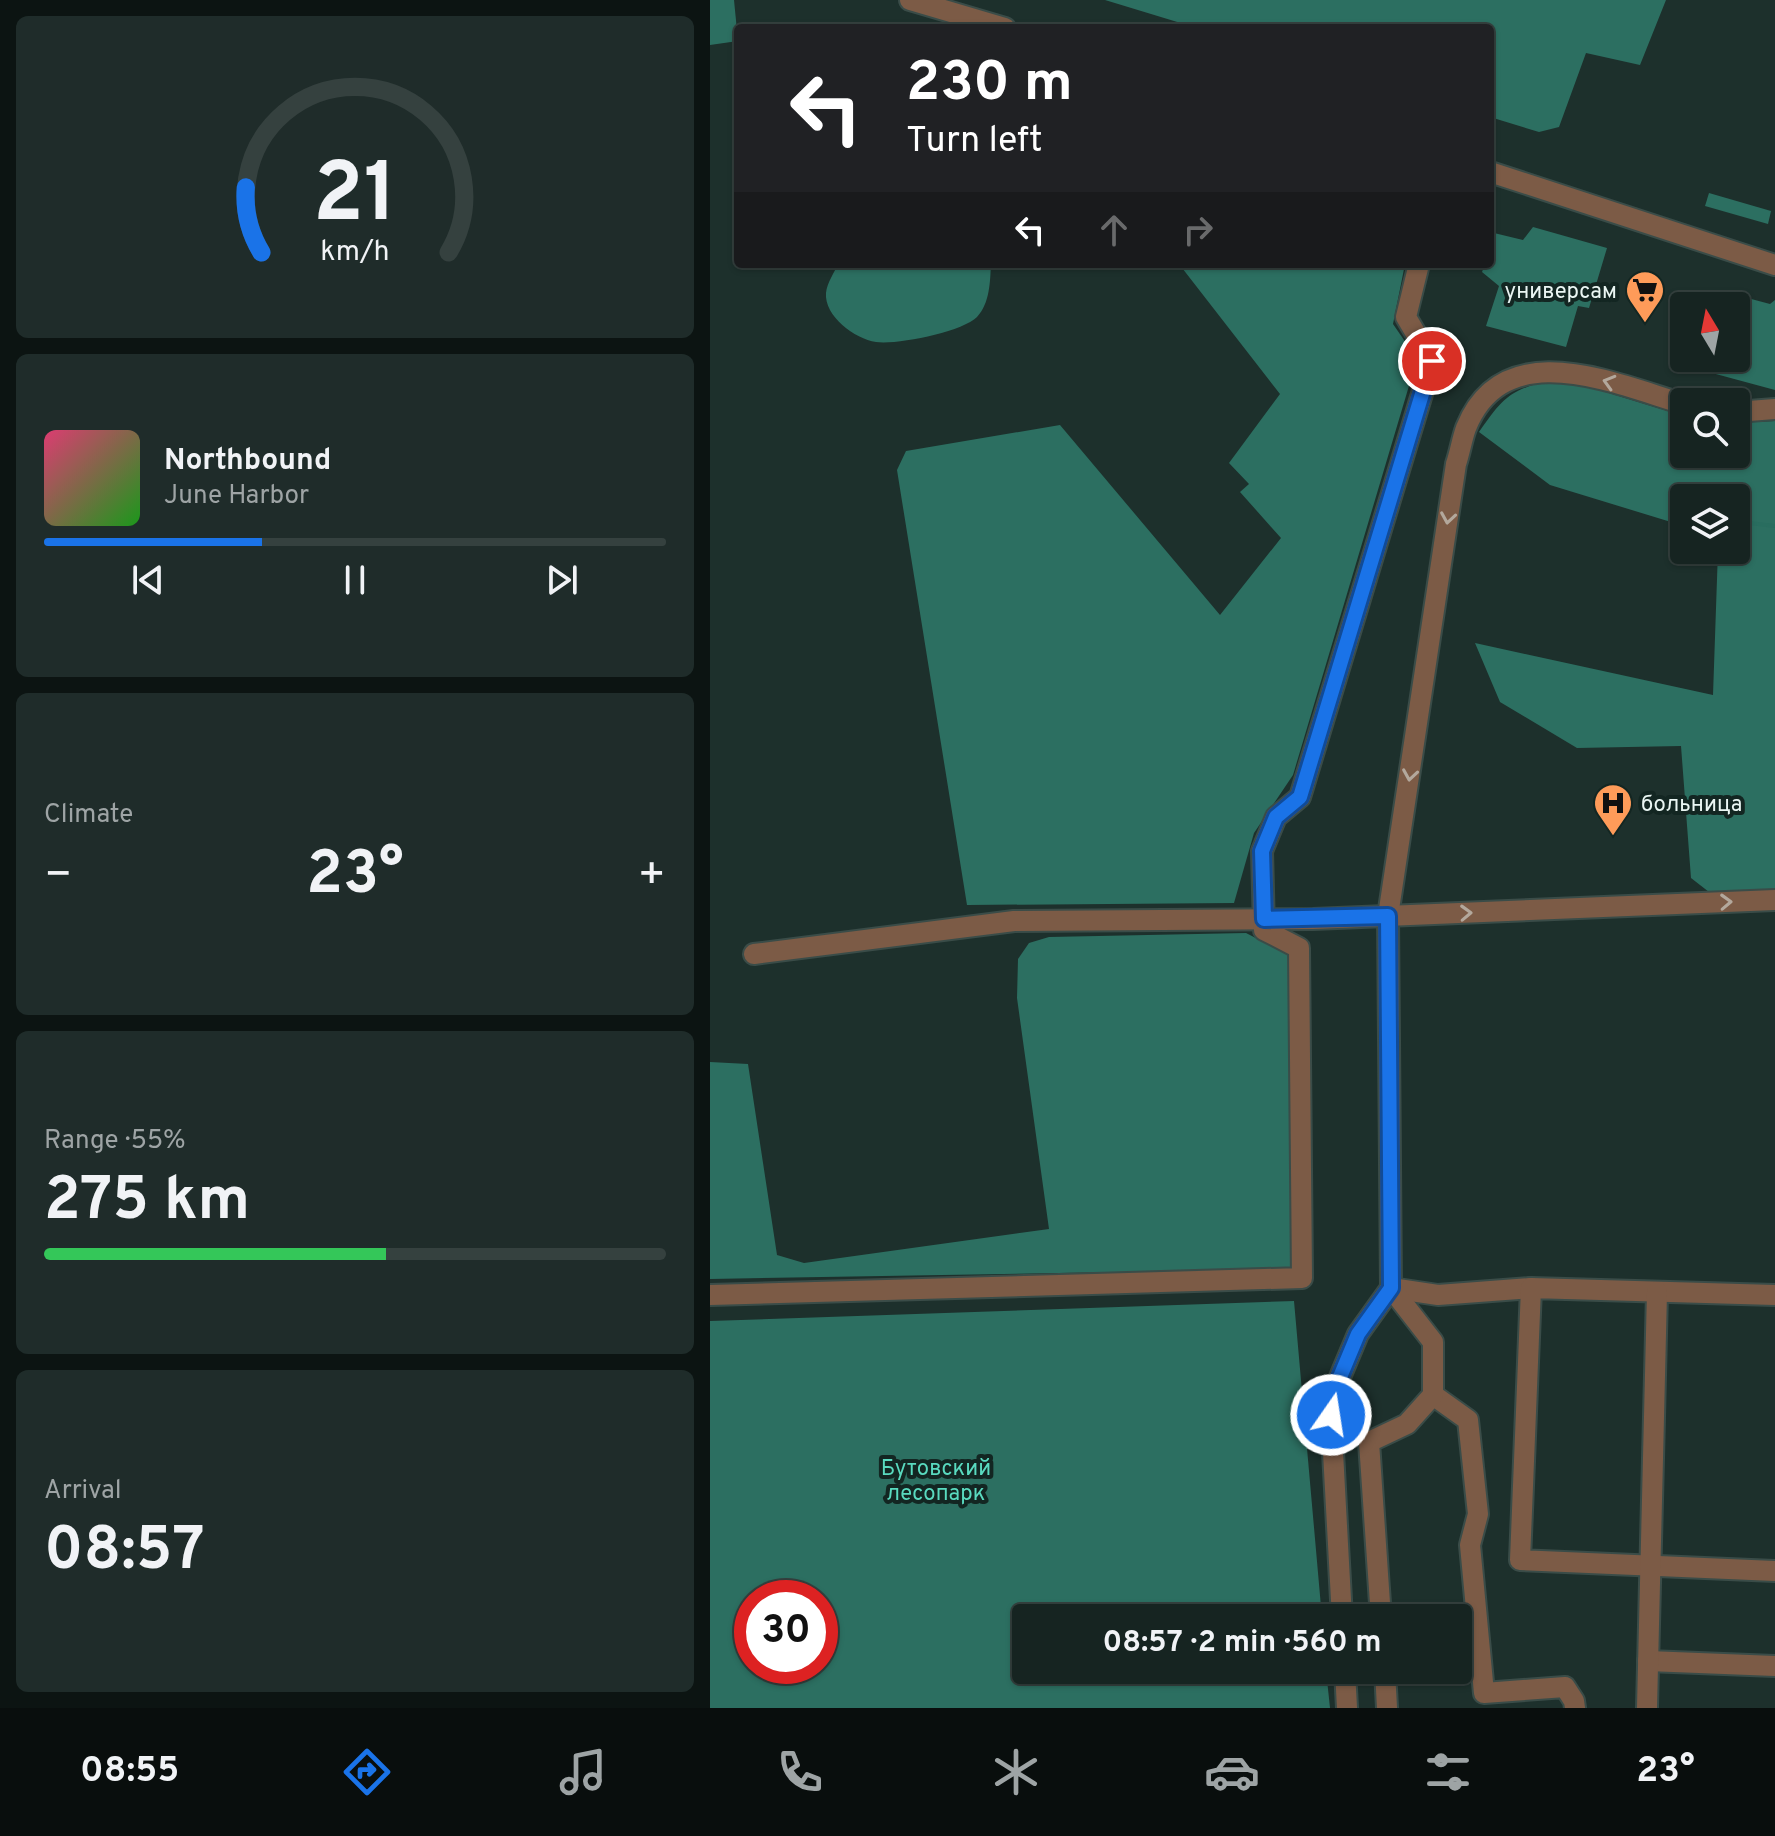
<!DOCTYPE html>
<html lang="en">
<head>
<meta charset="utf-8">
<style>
  body { margin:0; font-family:Overpass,sans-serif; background:#1f2c2a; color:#f1f3f6; height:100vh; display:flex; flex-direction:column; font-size:30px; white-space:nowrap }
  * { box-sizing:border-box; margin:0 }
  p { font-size:26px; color:#9ea4a5 }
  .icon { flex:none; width:44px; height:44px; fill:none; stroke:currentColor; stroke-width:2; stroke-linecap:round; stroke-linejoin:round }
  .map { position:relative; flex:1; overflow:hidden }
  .panel { display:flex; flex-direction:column; gap:16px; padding:16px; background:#0c1412; width:710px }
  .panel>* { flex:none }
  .top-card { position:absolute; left:24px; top:24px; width:760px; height:244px; border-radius:8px; box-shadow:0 2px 6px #0004,0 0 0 2px #35413f; background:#202124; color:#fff; overflow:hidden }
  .needle { width:52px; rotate:350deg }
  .buttons { position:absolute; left:960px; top:292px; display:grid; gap:16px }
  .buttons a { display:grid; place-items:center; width:80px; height:80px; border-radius:8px; background:#162421; box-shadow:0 2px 6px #0004,0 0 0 2px #35413f; font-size:40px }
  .speed { position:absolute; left:24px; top:1580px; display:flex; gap:16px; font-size:40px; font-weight:700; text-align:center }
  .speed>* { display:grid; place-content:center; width:104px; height:104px; border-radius:50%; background:#162421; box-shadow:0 2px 6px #0004,0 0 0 2px #35413f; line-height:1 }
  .speed .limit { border:12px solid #d22; background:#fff; color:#111 }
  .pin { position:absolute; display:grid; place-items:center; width:68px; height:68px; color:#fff; margin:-34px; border:4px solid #fff; border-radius:50%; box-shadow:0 2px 8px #0007 }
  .me { position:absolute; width:88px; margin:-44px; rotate:13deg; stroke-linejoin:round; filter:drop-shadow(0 0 6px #0008) }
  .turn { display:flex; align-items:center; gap:28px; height:168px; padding:0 40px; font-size:36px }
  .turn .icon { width:104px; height:104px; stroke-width:2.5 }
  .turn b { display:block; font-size:56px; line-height:68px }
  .lanes { display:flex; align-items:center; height:76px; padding:0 40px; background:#0003; justify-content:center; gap:40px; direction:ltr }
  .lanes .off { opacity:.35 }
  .big { font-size:60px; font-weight:700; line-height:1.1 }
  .panel .tile { flex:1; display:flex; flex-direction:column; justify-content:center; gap:12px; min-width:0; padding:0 28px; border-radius:12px; background:#1f2c2a }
  .panel .dial { align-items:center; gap:0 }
  .dial svg { height:208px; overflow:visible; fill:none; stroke:#35413f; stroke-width:7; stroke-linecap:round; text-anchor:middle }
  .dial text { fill:#f1f3f6; stroke:none }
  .song { display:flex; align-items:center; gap:24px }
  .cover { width:96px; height:96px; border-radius:12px; background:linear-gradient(135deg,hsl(340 70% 55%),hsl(120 70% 35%)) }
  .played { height:8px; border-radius:4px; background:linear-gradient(90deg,#1a73e8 35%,#35413f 35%) }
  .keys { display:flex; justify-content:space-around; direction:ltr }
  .heat { display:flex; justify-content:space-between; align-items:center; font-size:44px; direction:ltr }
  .charge { height:12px; border-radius:6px; background:linear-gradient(90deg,#34c759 55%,#35413f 0) }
  .trip { position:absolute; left:302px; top:1604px; width:460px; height:80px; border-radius:8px; background:#162421; box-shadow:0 2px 6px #0004,0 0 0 2px #35413f; font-weight:700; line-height:80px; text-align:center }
  .menu { display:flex; height:128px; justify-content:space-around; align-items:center; background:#090e0d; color:#9ea4a5 }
  .menu .icon { width:56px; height:56px }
  .menu .active { color:#1a73e8 }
  .menu b { font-size:36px; color:#f1f3f6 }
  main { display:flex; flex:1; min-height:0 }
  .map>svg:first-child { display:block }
  .forest { fill:#2c6f61; fill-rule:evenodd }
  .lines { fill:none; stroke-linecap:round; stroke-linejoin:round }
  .stream { stroke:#296d5f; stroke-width:4 }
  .minor-casing { stroke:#3a4c48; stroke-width:24 }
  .minor { stroke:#7c5b46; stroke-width:20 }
  .oneway { stroke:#b3a89c }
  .route-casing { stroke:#114b97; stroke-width:20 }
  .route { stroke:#1a73e8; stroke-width:14 }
  .labels { text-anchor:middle; stroke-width:8; stroke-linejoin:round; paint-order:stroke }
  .poi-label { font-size:22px; fill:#eaf6f3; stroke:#132622; text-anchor:end }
  .park-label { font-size:22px; fill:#59dabf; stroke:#132622 }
</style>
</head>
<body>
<main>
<section class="panel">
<div class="tile dial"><svg viewBox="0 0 100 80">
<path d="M14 69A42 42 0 1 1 86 69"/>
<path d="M14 69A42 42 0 0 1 8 44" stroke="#1a73e8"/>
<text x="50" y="56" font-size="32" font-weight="700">21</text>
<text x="50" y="72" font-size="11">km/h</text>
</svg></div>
<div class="tile">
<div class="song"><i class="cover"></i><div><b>Northbound</b><p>June Harbor</p></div></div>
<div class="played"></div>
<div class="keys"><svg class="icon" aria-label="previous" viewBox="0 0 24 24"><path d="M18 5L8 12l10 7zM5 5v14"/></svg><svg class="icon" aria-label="pause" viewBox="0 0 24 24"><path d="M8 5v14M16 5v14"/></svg><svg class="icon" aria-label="next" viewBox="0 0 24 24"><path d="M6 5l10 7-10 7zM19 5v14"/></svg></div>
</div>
<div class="tile"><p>Climate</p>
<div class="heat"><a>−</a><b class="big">23°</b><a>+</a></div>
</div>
<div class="tile"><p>Range · 55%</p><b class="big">275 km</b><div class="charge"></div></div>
<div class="tile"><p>Arrival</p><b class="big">08:57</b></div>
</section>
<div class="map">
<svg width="1065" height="1708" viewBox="0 0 1065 1708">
  <rect width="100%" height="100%" fill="#1d302c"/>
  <g class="forest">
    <path d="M0,0H24L28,41L0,45Z"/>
    <path d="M395,0H956L930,65L876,53L849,127L829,132L780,117V28H487Z"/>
    <path d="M999,193L1061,211L1058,224L995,206Z"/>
    <path d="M823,227L897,248L879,308L868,306L856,347L776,326L789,286L772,272L775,264H780V245L784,233L813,240Z"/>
    <path d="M128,264H281C280,282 280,303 267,317C252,332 187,345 166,342C145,339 114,316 116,293C117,283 124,273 128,264Z"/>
    <path d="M469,264H692L694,269L683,324L707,359L583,775L544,833L524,903L257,905L187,470L196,451L350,425L510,615L571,538L530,492L539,484L519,463L570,394Z"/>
    <path d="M1030,296L1060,304L1065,300V390L991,370L994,358H1026V306H1019Z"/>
    <path d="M841,380L876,386L974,416V454H1026V423L1065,421V889L999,892L981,878L971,746L867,748L790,702L765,643L1003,695L1008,550H1026V498H974V526L840,485L769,432C793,398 799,390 841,380Z"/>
    <path d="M536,933L579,955L581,1269L0,1279V1062L38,1064L67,1255L94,1263L339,1229L307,998L308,959L319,943L339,937Z"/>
    <path d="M584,1301L612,1618H316V1670H616L620,1708H0V1321ZM42,1598H110V1666H42Z"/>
  </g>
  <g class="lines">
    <path class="stream" d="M1031,522L1065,526"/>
    <g class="minor-casing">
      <g id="minor">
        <path d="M200,0L295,28"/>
        <path d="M780,172L1065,265"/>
        <path d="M1026,412L1065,409"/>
        <path d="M44,954L304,921L603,919L1065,900"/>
        <path d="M681,1288L728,1295L821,1288"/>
        <path d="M0,1295L592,1278L589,948L554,930L552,851L566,817L590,797L722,361L696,317L709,264"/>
        <path d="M1065,1295L821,1288L810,1560L1065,1571"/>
        <path d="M723,1395L758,1420L768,1514L760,1545L774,1693L855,1687L864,1701L865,1708"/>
        <path d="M632,1618L621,1415L630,1377L648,1334L681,1288L678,916L746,464C750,452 752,439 756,428C794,333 905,384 974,404"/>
        <path d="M671,1618L659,1442L697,1424L723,1395V1342L681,1288"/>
        <path d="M938,1661L1065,1666"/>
        <path d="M635,1670L637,1708"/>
        <path d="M675,1670L677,1708"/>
        <path d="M937,1708L947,1292"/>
      </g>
    </g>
    <use href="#minor" class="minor"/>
  </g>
  <defs><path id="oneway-chevron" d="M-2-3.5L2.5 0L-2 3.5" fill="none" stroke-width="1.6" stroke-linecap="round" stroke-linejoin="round" transform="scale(2)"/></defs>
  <g class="oneway">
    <use href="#oneway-chevron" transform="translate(899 382) rotate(-164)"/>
    <use href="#oneway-chevron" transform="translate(738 518) rotate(99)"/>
    <use href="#oneway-chevron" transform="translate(700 775) rotate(99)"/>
    <use href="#oneway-chevron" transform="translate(1016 902) rotate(-2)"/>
    <use href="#oneway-chevron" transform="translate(756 913) rotate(-2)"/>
  </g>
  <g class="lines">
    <g class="route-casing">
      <path id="route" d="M621,1415L630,1377L648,1334L681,1288L678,916L554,919L552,851L566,817L590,797L722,361"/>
    </g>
    <use href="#route" class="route"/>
  </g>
  <defs>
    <g id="supermarket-pin" transform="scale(2)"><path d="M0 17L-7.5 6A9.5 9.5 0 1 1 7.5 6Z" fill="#fe9b59" stroke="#132622"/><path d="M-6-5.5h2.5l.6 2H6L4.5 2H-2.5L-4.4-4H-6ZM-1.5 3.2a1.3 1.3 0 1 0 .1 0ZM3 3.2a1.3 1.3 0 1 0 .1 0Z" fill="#111"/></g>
    <g id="hospital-pin" transform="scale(2)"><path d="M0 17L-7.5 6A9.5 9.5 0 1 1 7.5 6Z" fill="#fe9b59" stroke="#132622"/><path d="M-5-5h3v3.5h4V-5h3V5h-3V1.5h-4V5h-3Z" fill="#111"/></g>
  </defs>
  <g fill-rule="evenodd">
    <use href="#supermarket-pin" x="935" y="290"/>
    <use href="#hospital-pin" x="903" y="803"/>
  </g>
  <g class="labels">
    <g class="poi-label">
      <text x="907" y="298">универсам</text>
      <text x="931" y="811" text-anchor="start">больница</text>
    </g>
    <g class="park-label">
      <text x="226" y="1475">Бутовский<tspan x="226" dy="25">лесопарк</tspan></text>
    </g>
  </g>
</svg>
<div class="buttons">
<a><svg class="needle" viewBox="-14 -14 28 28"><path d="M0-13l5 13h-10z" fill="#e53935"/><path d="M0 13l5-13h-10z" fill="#9ea4a5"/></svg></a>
<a><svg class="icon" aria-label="search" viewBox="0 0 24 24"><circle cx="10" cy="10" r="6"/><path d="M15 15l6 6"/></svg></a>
<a><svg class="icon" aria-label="layers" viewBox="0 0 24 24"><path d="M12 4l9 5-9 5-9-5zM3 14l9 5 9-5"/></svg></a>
</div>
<div class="speed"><div class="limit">30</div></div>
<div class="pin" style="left:722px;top:361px;background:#d93025"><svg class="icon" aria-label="arrive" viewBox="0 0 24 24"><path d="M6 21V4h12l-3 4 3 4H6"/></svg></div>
<svg class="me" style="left:621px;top:1415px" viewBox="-20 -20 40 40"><circle r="17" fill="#1a73e8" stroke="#fff" stroke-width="3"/><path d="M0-11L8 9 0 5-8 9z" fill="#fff"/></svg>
<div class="trip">08:57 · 2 min · 560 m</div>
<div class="top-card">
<div class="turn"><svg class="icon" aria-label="left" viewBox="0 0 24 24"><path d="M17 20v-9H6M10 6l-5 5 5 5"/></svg><div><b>230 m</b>Turn left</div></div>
<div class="lanes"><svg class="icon" aria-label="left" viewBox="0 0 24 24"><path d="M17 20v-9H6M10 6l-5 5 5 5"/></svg><svg class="icon off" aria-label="ahead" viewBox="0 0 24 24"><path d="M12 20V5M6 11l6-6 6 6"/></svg><svg class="icon off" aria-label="right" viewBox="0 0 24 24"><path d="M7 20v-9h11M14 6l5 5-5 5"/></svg></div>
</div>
</div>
</main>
<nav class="menu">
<b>08:55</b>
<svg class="icon active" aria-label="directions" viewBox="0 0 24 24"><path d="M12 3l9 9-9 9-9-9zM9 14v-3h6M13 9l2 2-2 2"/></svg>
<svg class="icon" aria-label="music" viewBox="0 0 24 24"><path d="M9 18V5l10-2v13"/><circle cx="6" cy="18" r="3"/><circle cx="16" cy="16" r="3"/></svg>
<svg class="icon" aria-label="phone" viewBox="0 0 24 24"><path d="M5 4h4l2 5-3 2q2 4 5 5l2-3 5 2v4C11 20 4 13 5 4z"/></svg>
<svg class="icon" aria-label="climate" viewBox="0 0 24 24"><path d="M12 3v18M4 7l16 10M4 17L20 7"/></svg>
<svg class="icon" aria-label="car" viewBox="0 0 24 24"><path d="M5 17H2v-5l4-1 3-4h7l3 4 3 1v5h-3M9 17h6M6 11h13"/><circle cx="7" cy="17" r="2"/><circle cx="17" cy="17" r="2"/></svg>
<svg class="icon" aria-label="filters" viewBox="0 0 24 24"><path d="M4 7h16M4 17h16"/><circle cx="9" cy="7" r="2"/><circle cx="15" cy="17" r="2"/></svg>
<b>23°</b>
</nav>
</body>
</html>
